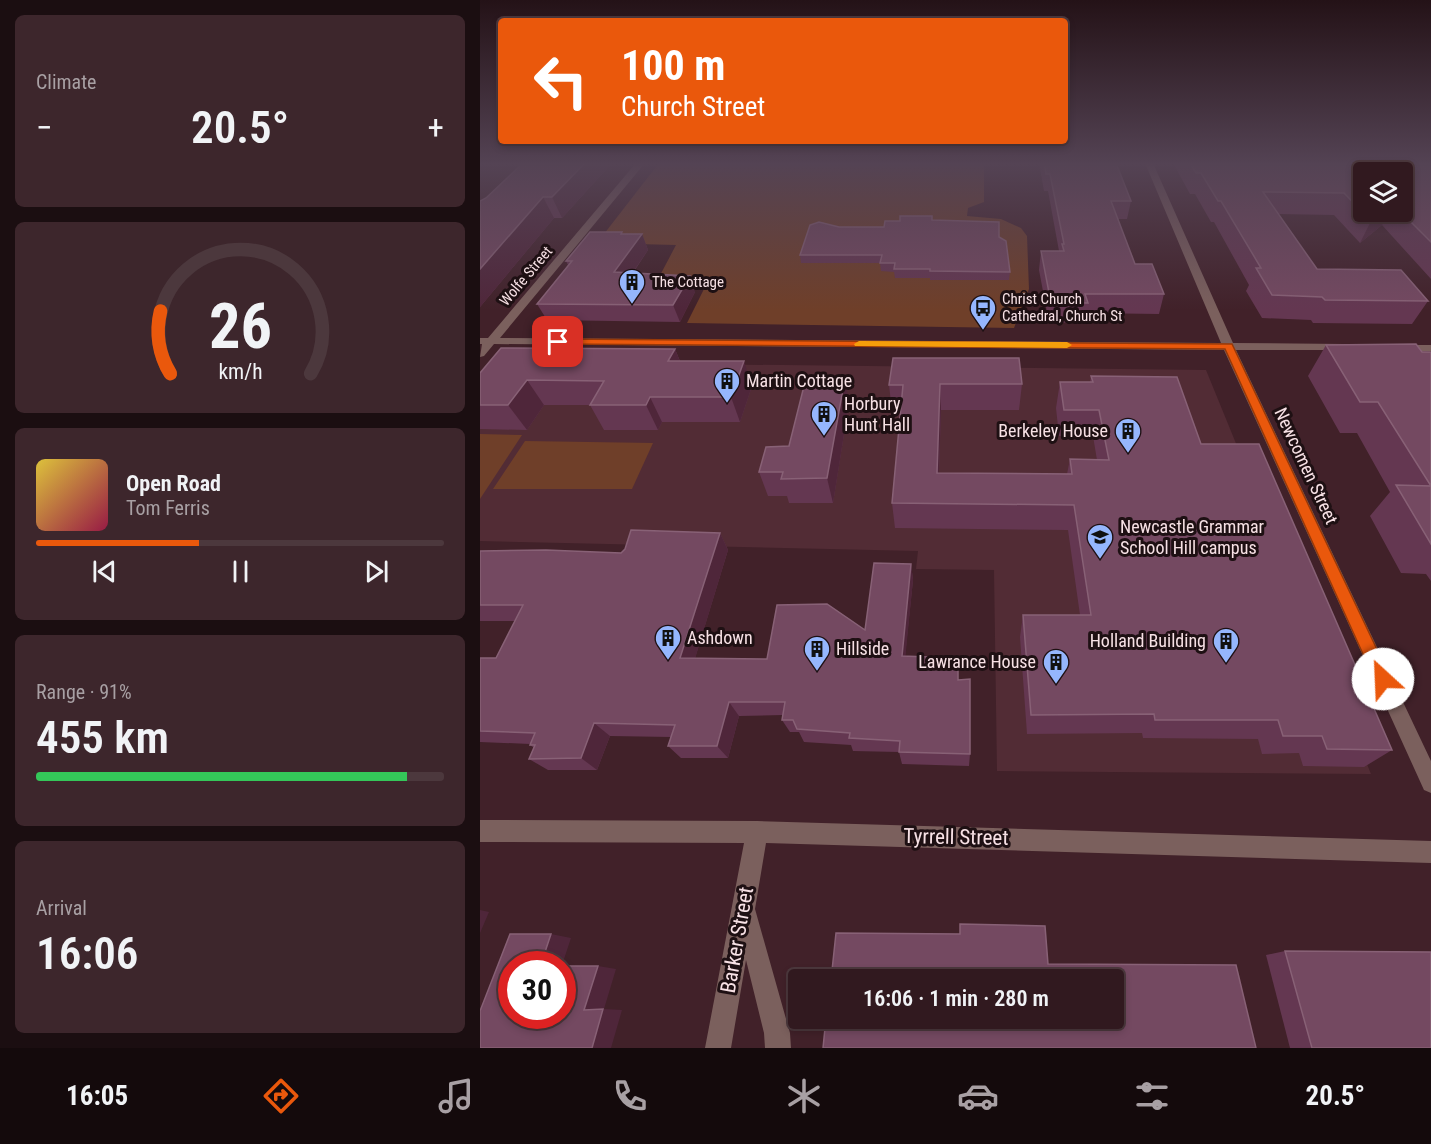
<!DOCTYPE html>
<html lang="en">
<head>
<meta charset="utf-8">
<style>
  body { margin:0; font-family:"Roboto Condensed",sans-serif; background:#3d262c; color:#f1f3f6; height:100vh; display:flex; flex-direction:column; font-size:22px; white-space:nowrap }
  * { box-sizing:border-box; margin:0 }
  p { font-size:20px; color:#a8a0a4 }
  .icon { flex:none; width:33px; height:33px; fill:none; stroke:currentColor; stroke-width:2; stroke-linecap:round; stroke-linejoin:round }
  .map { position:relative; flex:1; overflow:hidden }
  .drawer { display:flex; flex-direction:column; gap:15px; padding:15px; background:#1b0e11; width:480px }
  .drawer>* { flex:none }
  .hud { position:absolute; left:18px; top:18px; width:570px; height:126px; border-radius:6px; box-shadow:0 3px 9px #0003,0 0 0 2px #4c383d; background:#ea580c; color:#fff; overflow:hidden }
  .fabs { position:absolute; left:873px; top:162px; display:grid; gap:12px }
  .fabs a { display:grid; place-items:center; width:60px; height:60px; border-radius:6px; background:#31191f; box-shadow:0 3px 9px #0003,0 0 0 2px #4c383d; font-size:30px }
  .speed { position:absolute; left:18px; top:951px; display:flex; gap:12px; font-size:30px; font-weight:700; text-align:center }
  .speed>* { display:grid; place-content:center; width:78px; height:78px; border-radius:50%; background:#31191f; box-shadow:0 3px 9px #0003,0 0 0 2px #4c383d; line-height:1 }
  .speed .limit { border:9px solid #d22; background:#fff; color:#111 }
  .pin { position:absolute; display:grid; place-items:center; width:51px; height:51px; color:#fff; margin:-26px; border-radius:12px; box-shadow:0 3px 9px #0006 }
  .me { position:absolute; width:66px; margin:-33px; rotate:335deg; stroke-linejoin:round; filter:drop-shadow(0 0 4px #0008) }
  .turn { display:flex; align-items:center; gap:21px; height:126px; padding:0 24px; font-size:27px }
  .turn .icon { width:78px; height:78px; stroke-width:2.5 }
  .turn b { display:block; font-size:42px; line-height:51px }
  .big { font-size:45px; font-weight:600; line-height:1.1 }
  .drawer .card { flex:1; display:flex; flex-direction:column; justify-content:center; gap:9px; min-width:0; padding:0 21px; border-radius:9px; background:#3d262c }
  .drawer .dial { align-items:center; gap:0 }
  .dial svg { height:156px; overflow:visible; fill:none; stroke:#4c383d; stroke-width:7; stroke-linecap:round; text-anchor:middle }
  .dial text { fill:#f1f3f6; stroke:none }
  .song { display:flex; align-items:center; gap:18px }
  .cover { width:72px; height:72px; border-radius:9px; background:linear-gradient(135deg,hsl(50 70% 55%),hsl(340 70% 35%)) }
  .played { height:6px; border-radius:3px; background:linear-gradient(90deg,#ea580c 40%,#4c383d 40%) }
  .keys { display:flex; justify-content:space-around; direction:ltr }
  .heat { display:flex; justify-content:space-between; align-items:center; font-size:33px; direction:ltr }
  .charge { height:9px; border-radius:4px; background:linear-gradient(90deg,#34c759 91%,#4c383d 0) }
  .trip { position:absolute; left:308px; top:969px; width:336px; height:60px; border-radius:6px; background:#31191f; box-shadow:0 3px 9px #0003,0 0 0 2px #4c383d; font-weight:600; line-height:60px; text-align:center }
  .tabs { display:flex; height:96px; justify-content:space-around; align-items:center; background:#140a0c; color:#a8a0a4 }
  .tabs .icon { width:42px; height:42px }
  .tabs .selected { color:#ea580c }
  .tabs b { font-size:27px; color:#f1f3f6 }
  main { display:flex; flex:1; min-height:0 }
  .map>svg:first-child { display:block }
  .built { fill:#522c35 }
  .green { fill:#6f3f29 }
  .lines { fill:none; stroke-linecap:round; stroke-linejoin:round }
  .minor { fill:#7b605d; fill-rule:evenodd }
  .wall { fill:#643751; fill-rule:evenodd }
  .shaded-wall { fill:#4f263a }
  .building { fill:#744961; stroke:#886176; stroke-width:1.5 }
  .route { fill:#ea580c; stroke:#983908; stroke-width:1.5 }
  .slow { fill:#f59e0b }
  .labels { text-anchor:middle; stroke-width:6; stroke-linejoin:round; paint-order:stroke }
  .far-street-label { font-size:15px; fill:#f7e1e5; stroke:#1e1013 }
  .far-poi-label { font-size:15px; fill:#f7e1e5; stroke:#1e1013; text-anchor:start }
  .poi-label { font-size:18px; fill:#f7e1e5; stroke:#1e1013; text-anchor:start }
  .street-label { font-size:18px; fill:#f7e1e5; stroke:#1e1013 }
  .near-street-label { font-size:21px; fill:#f7e1e5; stroke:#1e1013 }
</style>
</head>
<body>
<main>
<section class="drawer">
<div class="card"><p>Climate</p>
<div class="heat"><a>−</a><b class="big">20.5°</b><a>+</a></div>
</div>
<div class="card dial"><svg viewBox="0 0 100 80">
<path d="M14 69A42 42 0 1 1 86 69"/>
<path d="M14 69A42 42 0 0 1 9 37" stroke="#ea580c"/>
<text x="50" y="56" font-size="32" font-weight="700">26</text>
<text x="50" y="72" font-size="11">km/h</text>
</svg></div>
<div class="card">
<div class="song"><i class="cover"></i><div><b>Open Road</b><p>Tom Ferris</p></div></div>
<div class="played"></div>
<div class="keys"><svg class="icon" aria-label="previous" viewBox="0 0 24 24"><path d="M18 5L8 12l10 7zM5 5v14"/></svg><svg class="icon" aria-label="pause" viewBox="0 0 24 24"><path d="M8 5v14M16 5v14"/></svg><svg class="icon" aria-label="next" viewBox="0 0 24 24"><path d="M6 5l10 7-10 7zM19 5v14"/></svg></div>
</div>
<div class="card"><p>Range · 91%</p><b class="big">455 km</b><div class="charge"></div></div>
<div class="card"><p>Arrival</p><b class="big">16:06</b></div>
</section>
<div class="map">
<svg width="951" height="1048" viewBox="0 0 951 1048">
  <rect width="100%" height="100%" fill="#412129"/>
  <path class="built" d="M35,362L726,370L891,774L517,771L514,570L436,569L438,551L0,541V404Z"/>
  <g class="green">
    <path d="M179,163H504V202L488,208L487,216L521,219L541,228L547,236L549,289L534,328L207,323L227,283H176L196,245L117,243Z"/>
    <path d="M0,434L42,435L0,499Z"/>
    <path d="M45,441L173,443L152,489H13Z"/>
  </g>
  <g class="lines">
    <g class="minor">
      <path d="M156,163H165L20,338L741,343L665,163H673L753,343L864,344L870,347L864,350H756L951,761V793L944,790L744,350L14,344L4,356L0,357L2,344H0V338H8Z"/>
      <path d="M951,345V351H921L915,348L921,345Z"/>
      <path d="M0,820L277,821L951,841V863L286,843L275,909L310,1033L311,1048H285L284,1033L266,960L251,1048H225L264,843L0,842Z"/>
    </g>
  </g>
  <g class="wall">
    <path d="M132,163L82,218H74L0,307V201Z"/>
    <path d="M559,163H636L651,201L647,219H638L655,264L684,294L679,314L606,313L604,322L569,323L559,270L561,251H579L568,191H564Z"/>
    <path d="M693,163H951V279L902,225L880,243L854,215L798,214L837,269L948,301L932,324L833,323L831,320L782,318L766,291L769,285L734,222H731L715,194H710ZM884,172L922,212H884Z"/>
    <path d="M452,220L519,237L530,272L529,280H450V278H415L414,272L401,271L400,263H321L320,255L404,227Z"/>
    <path d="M143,234H162L168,250L153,273L215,292L200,322L67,320L57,304L88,265L86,261Z"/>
    <path d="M846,345L951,352V581L946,574L921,573L890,516L910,492L877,433H860L828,376Z"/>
    <path d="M195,349L200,361L272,386L260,422H182L178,430H124L110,405H64L47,430L0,429V373Z"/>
    <path d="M413,358L542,384L539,410H461L459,473L587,474L590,459L617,460L613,436H579L576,408L580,382H610L611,376L721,444L912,750L884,767L823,766L819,753L782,754L778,739L663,738L662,733L547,734L540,637L543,615H600L588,530L415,528L412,503L421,411H412L409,385Z"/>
    <path d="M369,403L353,503H309L307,496H288L279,472L309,446Z"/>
    <path d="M240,533L248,550L215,658L287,659L385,630L431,564L433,580L425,656L478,680L490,754L489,766L422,764L419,752L373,751L371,745L324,742L319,732H310L302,720L303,715L259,716L248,758H201L188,746L191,737L130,736L117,770H68L49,759L54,748L50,745V744L0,742V658H16L35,621H0V551L141,553Z"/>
    <path d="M805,951L951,1048H810L786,955Z"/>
  </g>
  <g class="shaded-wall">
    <path d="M105,163H132L82,218L72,197Z"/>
    <path d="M63,197L74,218L0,307V269Z"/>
    <path d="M903,212H909L902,225L880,243L891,221Z"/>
    <path d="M162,234L168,250L142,288L134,272Z"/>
    <path d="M210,276L215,292L200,322L193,305Z"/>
    <path d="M195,349L205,374L188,361Z"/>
    <path d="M264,361L272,386L260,422L251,397Z"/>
    <path d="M365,378L369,403L353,503L347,478Z"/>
    <path d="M47,380L64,405L47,430L28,405Z"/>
    <path d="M460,384L461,410L458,499L457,473Z"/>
    <path d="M170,397L182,422L178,430L166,405Z"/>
    <path d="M240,533L248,550L211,672L200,658Z"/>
    <path d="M431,564L433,580L424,671L422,656Z"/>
    <path d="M249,702L259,716L248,758L237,746Z"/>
    <path d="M114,723L130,736L117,770L101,758Z"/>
    <path d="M0,910L9,912L0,933Z"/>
    <path d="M71,934L91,938L82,965L61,964Z"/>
    <path d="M118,966L136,969L124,1009L142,1010L131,1048H112L104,1010Z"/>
  </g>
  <g class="building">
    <path d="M43,163H105L72,197H63L0,269V201L6,198Z"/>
    <path d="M564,163H636L651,201H631L655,264H672L684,294H605L608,303H571L561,251H584L582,244H584L570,174H566Z"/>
    <path d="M710,163H951V242L921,212H922V172H884V212H903L891,221L864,193L783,192L837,269L921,270L948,301L845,300L842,297L792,295L776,268H781L741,201H738L721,173H716Z"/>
    <path d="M420,216H452V220L519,222V237L526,241L530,272L450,271V269H414L415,263H400L402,255H320L330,225L339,222L359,227H404L405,221H420Z"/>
    <path d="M110,232H142L141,234H162L134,272L210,276L193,305L57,304L92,261H86Z"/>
    <path d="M936,344L942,352H951V486L898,402H880L846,345Z"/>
    <path d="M21,348L195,349L188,361H264L251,397H170L166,405H110L124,381L47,380L28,405H0V373Z"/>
    <path d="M413,358H539L542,384H460L457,473L592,474L590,459L629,460L619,410H584L580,382H613L611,376L697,377L721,444H779L912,750L847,749L842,736H803L798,720H675L674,714L551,715L543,615H611L594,505L412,503L423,385H409Z"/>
    <path d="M326,378H365L347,478L301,479L303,472H279L286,447L309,446Z"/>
    <path d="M916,485L951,486V544Z"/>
    <path d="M151,530L240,533L200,658L287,659L297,605L347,604L385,630L394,563L431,564L422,656L478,658V680L490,679V754L419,752L420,741L369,738L370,733L317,729L313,720H302L305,702H249L237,746H188L195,725L114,723L101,758L49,759L55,745H50L55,733L0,731V658H16L43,605H0V551L66,550L141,553L145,549Z"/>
    <path d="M480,924L565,926L568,964L756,965L776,1048H343L346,1018H633V980H351L356,933L480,934Z"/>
    <path d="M30,934H71L61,964H32V1016H82V966H118L104,1010L123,1009L112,1048H0V1011Z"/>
    <path d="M805,951L951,952V1048H832Z"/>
  </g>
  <linearGradient id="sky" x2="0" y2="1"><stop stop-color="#241217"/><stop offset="0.53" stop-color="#544354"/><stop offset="1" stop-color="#544354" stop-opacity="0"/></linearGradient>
  <rect width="951" height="310" fill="url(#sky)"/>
  <path class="route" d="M78,339L752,344L911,679L908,685L903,687L897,685L745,349L74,344L72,342Z"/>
  <path class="slow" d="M379,341L587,342L592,345L587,348L375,346L374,344Z"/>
  <defs>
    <g id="building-pin" transform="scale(1.35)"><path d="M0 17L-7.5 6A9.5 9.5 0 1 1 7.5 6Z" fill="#95b6fd" stroke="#1e1013"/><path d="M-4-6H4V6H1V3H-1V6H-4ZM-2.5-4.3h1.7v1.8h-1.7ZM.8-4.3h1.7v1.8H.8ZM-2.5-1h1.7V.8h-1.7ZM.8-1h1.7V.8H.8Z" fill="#111"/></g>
    <g id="bus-pin" transform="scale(1.35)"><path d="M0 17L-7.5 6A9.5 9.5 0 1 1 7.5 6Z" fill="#95b6fd" stroke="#1e1013"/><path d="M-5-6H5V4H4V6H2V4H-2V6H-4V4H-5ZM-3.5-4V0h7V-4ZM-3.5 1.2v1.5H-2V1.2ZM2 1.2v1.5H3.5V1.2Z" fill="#111"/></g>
    <g id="school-pin" transform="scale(1.35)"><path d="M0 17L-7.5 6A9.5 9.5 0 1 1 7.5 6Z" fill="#95b6fd" stroke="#1e1013"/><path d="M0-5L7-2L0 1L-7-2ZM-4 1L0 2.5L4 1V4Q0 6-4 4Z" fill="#111"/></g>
  </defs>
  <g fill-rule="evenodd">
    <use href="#building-pin" x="152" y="282"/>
    <use href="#bus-pin" x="503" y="308"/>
    <use href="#building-pin" x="247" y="381"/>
    <use href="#building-pin" x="344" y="414"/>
    <use href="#building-pin" x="648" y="431"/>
    <use href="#school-pin" x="620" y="537"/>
    <use href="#building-pin" x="188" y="638"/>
    <use href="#building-pin" x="746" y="641"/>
    <use href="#building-pin" x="337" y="649"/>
    <use href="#building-pin" x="576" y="662"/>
  </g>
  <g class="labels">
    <g class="far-street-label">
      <text transform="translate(46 276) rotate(-50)" y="5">Wolfe Street</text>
    </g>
    <g class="far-poi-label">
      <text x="172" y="287">The Cottage</text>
      <text x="522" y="304">Christ Church<tspan x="522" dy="17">Cathedral, Church St</tspan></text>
    </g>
    <g class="poi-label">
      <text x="266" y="387">Martin Cottage</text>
      <text x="364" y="410">Horbury<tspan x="364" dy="21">Hunt Hall</tspan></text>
      <text x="628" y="437" text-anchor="end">Berkeley House</text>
      <text x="640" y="533">Newcastle Grammar<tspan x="640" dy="21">School Hill campus</tspan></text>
      <text x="207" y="644">Ashdown</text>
      <text x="726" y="647" text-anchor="end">Holland Building</text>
      <text x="356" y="655">Hillside</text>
      <text x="556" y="668" text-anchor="end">Lawrance House</text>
    </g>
    <g class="street-label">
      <text transform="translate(826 466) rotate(65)" y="6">Newcomen Street</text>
    </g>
    <g class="near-street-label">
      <text transform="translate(476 837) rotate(1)" y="7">Tyrrell Street</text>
      <text transform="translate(257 940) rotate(-80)" y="7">Barker Street</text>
    </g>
  </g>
</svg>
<div class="fabs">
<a><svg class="icon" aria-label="layers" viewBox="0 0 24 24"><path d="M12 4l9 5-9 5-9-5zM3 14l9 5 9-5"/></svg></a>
</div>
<div class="speed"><div class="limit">30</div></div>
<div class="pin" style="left:78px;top:342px;background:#d93025"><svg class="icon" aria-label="arrive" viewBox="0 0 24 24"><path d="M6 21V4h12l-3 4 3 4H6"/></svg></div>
<svg class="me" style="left:903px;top:679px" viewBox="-20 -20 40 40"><circle r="19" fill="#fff"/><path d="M0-13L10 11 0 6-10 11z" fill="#ea580c"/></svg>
<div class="trip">16:06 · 1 min · 280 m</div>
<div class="hud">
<div class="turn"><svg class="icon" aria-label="left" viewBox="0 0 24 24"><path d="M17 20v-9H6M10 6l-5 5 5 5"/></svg><div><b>100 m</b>Church Street</div></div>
</div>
</div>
</main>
<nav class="tabs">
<b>16:05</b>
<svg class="icon selected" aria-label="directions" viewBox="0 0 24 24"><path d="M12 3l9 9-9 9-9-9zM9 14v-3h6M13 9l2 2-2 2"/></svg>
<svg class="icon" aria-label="music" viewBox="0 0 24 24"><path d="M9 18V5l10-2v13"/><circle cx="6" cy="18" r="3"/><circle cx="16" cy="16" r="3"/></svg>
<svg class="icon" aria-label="phone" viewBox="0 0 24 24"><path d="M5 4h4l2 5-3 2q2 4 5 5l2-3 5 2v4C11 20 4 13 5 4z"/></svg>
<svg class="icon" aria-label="climate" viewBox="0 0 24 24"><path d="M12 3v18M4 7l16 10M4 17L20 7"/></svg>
<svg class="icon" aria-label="car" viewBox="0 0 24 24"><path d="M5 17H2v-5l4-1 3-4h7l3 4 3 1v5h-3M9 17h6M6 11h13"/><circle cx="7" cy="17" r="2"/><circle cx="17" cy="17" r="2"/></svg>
<svg class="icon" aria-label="filters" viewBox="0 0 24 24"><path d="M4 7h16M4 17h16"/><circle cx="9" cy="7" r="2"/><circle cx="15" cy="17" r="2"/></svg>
<b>20.5°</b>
</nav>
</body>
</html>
